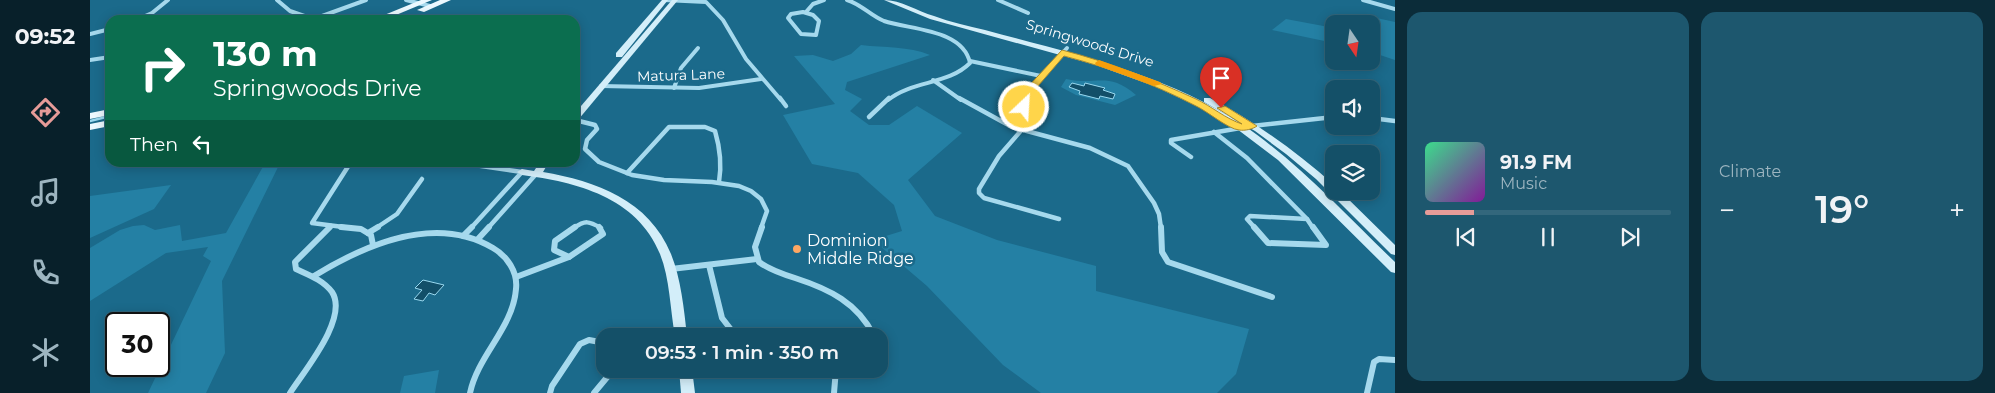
<!DOCTYPE html>
<html lang="en">
<head>
<meta charset="utf-8">
<style>
  body { margin:0; font-family:Montserrat,sans-serif; background:#1d576e; color:#f1f3f6; height:100vh; display:flex; flex-direction:column; font-size:19px; white-space:nowrap }
  * { box-sizing:border-box; margin:0 }
  p { font-size:16px; color:#9db5c0 }
  .icon { flex:none; width:28px; height:28px; fill:none; stroke:currentColor; stroke-width:2; stroke-linecap:round; stroke-linejoin:round }
  .map { position:relative; flex:1; overflow:hidden }
  .side { display:flex; flex-direction:column; gap:12px; padding:12px; background:#0b2c39; width:600px }
  .side>* { flex:none }
  .banner { position:absolute; left:15px; top:15px; width:475px; height:152px; border-radius:15px; box-shadow:0 2px 12px #0003,0 0 0 1px #33677c; background:#0b6e4f; color:#fff; overflow:hidden }
  .needle { width:32px; rotate:167deg }
  .fabs { position:absolute; left:1235px; top:15px; display:grid; gap:10px }
  .fabs a { display:grid; place-items:center; width:55px; height:55px; border-radius:10px; background:#145068; box-shadow:0 2px 12px #0003,0 0 0 1px #33677c; font-size:25px }
  .speed { position:absolute; left:15px; top:312px; display:flex; gap:10px; font-size:25px; font-weight:700; text-align:center }
  .speed>* { display:grid; place-content:center; width:65px; height:65px; border-radius:50%; background:#145068; box-shadow:0 2px 12px #0003,0 0 0 1px #33677c; line-height:1 }
  .speed .limit { border:2px solid #111; border-radius:8px; background:#fff; color:#111 }
  .pin { position:absolute; display:grid; place-items:center; width:42px; height:42px; color:#fff; margin:-51px -21px; border-radius:50% 50% 50% 0; rotate:-45deg; box-shadow:0 0 5px #0007 }
  .pin .icon { rotate:45deg }
  .me { position:absolute; width:55px; margin:-28px; rotate:25deg; stroke-linejoin:round; filter:drop-shadow(0 0 4px #0008) }
  .turn { display:flex; align-items:center; gap:18px; height:105px; padding:0 25px; font-size:22px }
  .turn .icon { width:65px; height:65px; stroke-width:2.5 }
  .turn b { display:block; font-size:35px; line-height:42px }
  .then { display:flex; align-items:center; height:48px; padding:0 25px; background:#0003; gap:10px; font-size:19px }
  .big { font-size:38px; font-weight:600; line-height:1.1 }
  .side .widget { flex:1; display:flex; flex-direction:column; justify-content:center; gap:8px; min-width:0; padding:0 18px; border-radius:15px; background:#1d576e }
  .song { display:flex; align-items:center; gap:15px }
  .cover { width:60px; height:60px; border-radius:8px; background:linear-gradient(135deg,hsl(150 70% 55%),hsl(290 70% 35%)) }
  .played { height:5px; border-radius:2px; background:linear-gradient(90deg,#e69b98 20%,#33677c 20%) }
  .keys { display:flex; justify-content:space-around; direction:ltr }
  .heat { display:flex; justify-content:space-between; align-items:center; font-size:28px; direction:ltr }
  .side .tiles { flex:1; display:grid; gap:12px; grid-template-columns:repeat(2,1fr) }
  .trip { position:absolute; left:506px; top:328px; width:292px; height:50px; border-radius:15px; background:#145068; box-shadow:0 2px 12px #0003,0 0 0 1px #33677c; font-weight:600; line-height:50px; text-align:center }
  main { display:flex; flex:1; min-height:0 }
  .menu { display:flex; flex-direction:column; width:90px; justify-content:space-around; align-items:center; background:#08202a; color:#9db5c0 }
  .menu .icon { width:35px; height:35px }
  .menu .selected { color:#e69b98 }
  .menu b { font-size:22px; color:#f1f3f6 }
  .map>svg:first-child { display:block }
  .green { fill:#2480a4 }
  .water { fill:#124f69; stroke:#99d8ef }
  .lines { fill:none; stroke-linecap:round; stroke-linejoin:round }
  .stream { stroke:#99d8ef; stroke-width:2.5 }
  .street-far2 { stroke:#a6d9ed; stroke-width:4 }
  .street-far1 { stroke:#a6d9ed; stroke-width:4.5 }
  .street { stroke:#a6d9ed; stroke-width:6 }
  .secondary { fill:#d3eef9; fill-rule:evenodd }
  .primary { fill:#ecf9ff; fill-rule:evenodd }
  .route { fill:#ffd54a; stroke:#a68a30 }
  .slow { fill:#f59e0b }
  .poi-dot { fill:#fea763; stroke:#1b6a8b; stroke-width:2 }
  .labels { text-anchor:middle; stroke-width:5; stroke-linejoin:round; paint-order:stroke }
  .far-street-label { font-size:14px; fill:#fff; stroke:#1b6a8b }
  .poi-label { font-size:16px; fill:#fff; stroke:#1b6a8b; text-anchor:start }
</style>
</head>
<body>
<main>
<nav class="menu">
<b>09:52</b>
<svg class="icon selected" aria-label="directions" viewBox="0 0 24 24"><path d="M12 3l9 9-9 9-9-9zM9 14v-3h6M13 9l2 2-2 2"/></svg>
<svg class="icon" aria-label="music" viewBox="0 0 24 24"><path d="M9 18V5l10-2v13"/><circle cx="6" cy="18" r="3"/><circle cx="16" cy="16" r="3"/></svg>
<svg class="icon" aria-label="phone" viewBox="0 0 24 24"><path d="M5 4h4l2 5-3 2q2 4 5 5l2-3 5 2v4C11 20 4 13 5 4z"/></svg>
<svg class="icon" aria-label="climate" viewBox="0 0 24 24"><path d="M12 3v18M4 7l16 10M4 17L20 7"/></svg>
</nav>
<div class="map">
<svg width="1305" height="393" viewBox="0 0 1305 393">
  <rect width="100%" height="100%" fill="#1b6a8b"/>
  <g class="green">
    <path d="M1282,17L1305,22V60L1281,52V32H1285Z"/>
    <path d="M1196,19L1244,28V43L1182,30Z"/>
    <path d="M771,45C795,48 818,46 840,55L757,82L755,90L772,99L760,111L779,125H799L827,106L872,133L818,180L845,216L907,240L1006,266V291L1159,329L1146,374L1127,393H951L913,365L837,286L783,240L812,231L804,205L768,173L722,164L693,115L745,104L704,56L723,55L743,61L761,54Z"/>
    <path d="M976,79C1007,86 1018,71 1046,95L1025,105L986,95L971,87Z"/>
    <path d="M175,163H190L132,281L135,353L116,393H58L121,261L113,256L118,247L76,253L0,301V248L30,230L43,226L54,225L65,230L90,225L92,241L136,233Z"/>
    <path d="M81,185L64,209L0,238V196Z"/>
    <path d="M349,370L345,393H310L314,376Z"/>
  </g>
  <g class="water">
    <path d="M982,83L994,86L995,83L1015,88L1013,90L1025,94L1023,99L1010,96L1009,99L989,94L990,91L979,87Z"/>
    <path d="M333,280L354,285L345,295L339,293L333,301L324,299L332,290L325,288Z"/>
  </g>
  <g class="lines">
    <path class="stream" d="M0,121L20,116"/>
    <g class="street-far2">
      <path d="M187,0L200,11L223,19"/>
      <path d="M316,0L340,6"/>
      <path d="M574,0L616,2L633,20L656,59L691,100"/>
      <path d="M757,0C771,4 781,16 794,21C821,30 873,29 880,63C858,85 823,80 798,100"/>
      <path d="M908,0L938,13"/>
      <path d="M1273,0L1305,9"/>
      <path d="M713,12L723,15L729,21L726,35L711,34L698,18L701,14Z"/>
      <path d="M716,12L723,4L734,0"/>
      <path d="M46,20L62,13L78,0"/>
      <path d="M221,20L276,0"/>
      <path d="M0,34L20,29"/>
      <path d="M0,60L20,57"/>
      <path d="M880,61L951,76"/>
      <path d="M843,80L871,100"/>
      <path d="M511,86L609,88L671,79"/>
      <path d="M584,88L591,68L608,48"/>
      <path d="M936,100L937,93L977,48"/>
    </g>
    <g class="street-far1">
      <path d="M690,98L696,106"/>
      <path d="M869,98L922,127L1000,148L1038,166L1064,203L1069,214L1071,228"/>
      <path d="M936,98L935,126L909,156L889,189V193L894,198L969,219"/>
      <path d="M779,117L799,98"/>
      <path d="M1281,118L1305,121"/>
      <path d="M485,120L505,125L507,129L497,140L495,149L509,162L542,175L574,180L622,182L649,186L661,191L671,199L677,211L671,228"/>
      <path d="M1124,132L1157,158L1217,219"/>
      <path d="M1101,157L1081,143V140L1162,126L1244,117"/>
      <path d="M364,162L432,172"/>
      <path d="M259,165L222,223L261,228"/>
      <path d="M537,173L579,127H615L625,131C630,148 632,164 629,182"/>
      <path d="M239,228L241,226"/>
      <path d="M286,228L307,214L332,179"/>
      <path d="M381,228L432,172"/>
      <path d="M398,228L447,173"/>
      <path d="M484,228C495,220 499,221 511,228"/>
      <path d="M1165,228L1157,219L1160,216L1217,219L1223,228"/>
    </g>
    <g class="street">
      <path d="M251,227L271,229L281,235L283,245"/>
      <path d="M485,227L465,241L464,250L479,257L513,234L509,227"/>
      <path d="M672,227L665,247L669,262C680,270 692,274 705,278C739,289 768,303 784,336"/>
      <path d="M1071,227L1072,252L1078,262L1182,297"/>
      <path d="M1164,227L1178,243L1236,245L1223,227"/>
      <path d="M278,233L288,227"/>
      <path d="M373,236L382,227"/>
      <path d="M388,239L399,227"/>
      <path d="M619,265L632,318L646,336"/>
      <path d="M581,269L667,259"/>
      <path d="M224,276C276,244 346,214 403,248C417,256 428,272 426,289C423,328 388,355 380,393"/>
      <path d="M426,277L479,257"/>
      <path d="M200,393C214,371 259,318 242,292C233,280 219,275 206,269L205,262L240,227"/>
      <path d="M460,393L462,386L490,344L499,340L515,343"/>
      <path d="M504,393L524,369"/>
      <path d="M744,393L746,369"/>
      <path d="M1277,393L1284,362L1289,359L1305,360"/>
    </g>
    <g class="secondary">
      <path d="M572,0H578L532,57H526V53Z"/>
      <path d="M582,0H588L488,120L485,121V113Z"/>
      <path d="M794,0C811,0 827,11 844,16C860,22 878,26 895,30C983,54 1076,74 1153,125C1208,162 1258,217 1305,262V273L1301,272L1188,160L1147,129L1107,106L1064,86L1006,65L840,19Z"/>
      <path d="M1114,98H1120C1165,122 1206,151 1244,185V191H1250L1305,245V255L1301,254L1226,179L1196,154L1165,131L1114,102Z"/>
      <path d="M450,162H459L453,172C506,181 559,200 581,254C591,279 594,309 597,336H585C580,309 580,279 570,254C547,197 486,182 432,175L427,172L432,169L444,171Z"/>
      <path d="M589,369H602L605,393H591Z"/>
    </g>
    <g class="primary">
      <path d="M331,0H342L294,20H282Z"/>
      <path d="M350,0H361L334,12L327,10Z"/>
      <path d="M20,109V115L0,119V113Z"/>
      <path d="M20,120V126L0,130V124Z"/>
    </g>
  </g>
  <path class="route" d="M972,50C1019,62 1062,79 1106,99C1121,106 1136,119 1152,124L1127,108L1135,106L1167,126C1163,129 1155,131 1149,130C1138,129 1117,111 1106,106C1064,84 1020,68 974,56L942,93L937,109H930L929,107L934,91Z"/>
  <path class="slow" d="M1009,60L1070,82L1072,84L1064,86L1006,65L1005,63Z"/>
  <circle class="poi-dot" cx="707" cy="249" r="5"/>
  <g class="labels">
    <g class="far-street-label">
      <text transform="translate(1000 43) rotate(17)" y="5">Springwoods Drive</text>
      <text transform="translate(591 75) rotate(-2)" y="5">Matura Lane</text>
    </g>
    <g class="poi-label">
      <text x="717" y="246">Dominion<tspan x="717" dy="18">Middle Ridge</tspan></text>
    </g>
  </g>
</svg>
<div class="fabs">
<a><svg class="needle" viewBox="-14 -14 28 28"><path d="M0-13l5 13h-10z" fill="#e53935"/><path d="M0 13l5-13h-10z" fill="#9db5c0"/></svg></a>
<a><svg class="icon" aria-label="sound" viewBox="0 0 24 24"><path d="M4 9h4l5-4v14l-5-4H4zM17 9q2 3 0 6"/></svg></a>
<a><svg class="icon" aria-label="layers" viewBox="0 0 24 24"><path d="M12 4l9 5-9 5-9-5zM3 14l9 5 9-5"/></svg></a>
</div>
<div class="speed"><div class="limit">30</div></div>
<div class="pin" style="left:1131px;top:108px;background:#d93025"><svg class="icon" aria-label="arrive" viewBox="0 0 24 24"><path d="M6 21V4h12l-3 4 3 4H6"/></svg></div>
<svg class="me" style="left:934px;top:107px" viewBox="-20 -20 40 40"><circle r="17" fill="#ffd54a" stroke="#fff" stroke-width="3"/><path d="M0-11L8 9 0 5-8 9z" fill="#fff"/></svg>
<div class="trip">09:53 · 1 min · 350 m</div>
<div class="banner">
<div class="turn"><svg class="icon" aria-label="right" viewBox="0 0 24 24"><path d="M7 20v-9h11M14 6l5 5-5 5"/></svg><div><b>130 m</b>Springwoods Drive</div></div>
<div class="then">Then<svg class="icon" aria-label="left" viewBox="0 0 24 24"><path d="M17 20v-9H6M10 6l-5 5 5 5"/></svg></div>
</div>
</div>
<section class="side">
<div class="tiles">
<div class="widget">
<div class="song"><i class="cover"></i><div><b>91.9 FM</b><p>Music</p></div></div>
<div class="played"></div>
<div class="keys"><svg class="icon" aria-label="previous" viewBox="0 0 24 24"><path d="M18 5L8 12l10 7zM5 5v14"/></svg><svg class="icon" aria-label="pause" viewBox="0 0 24 24"><path d="M8 5v14M16 5v14"/></svg><svg class="icon" aria-label="next" viewBox="0 0 24 24"><path d="M6 5l10 7-10 7zM19 5v14"/></svg></div>
</div>
<div class="widget"><p>Climate</p>
<div class="heat"><a>−</a><b class="big">19°</b><a>+</a></div>
</div>
</div>
</section>
</main>
</body>
</html>
